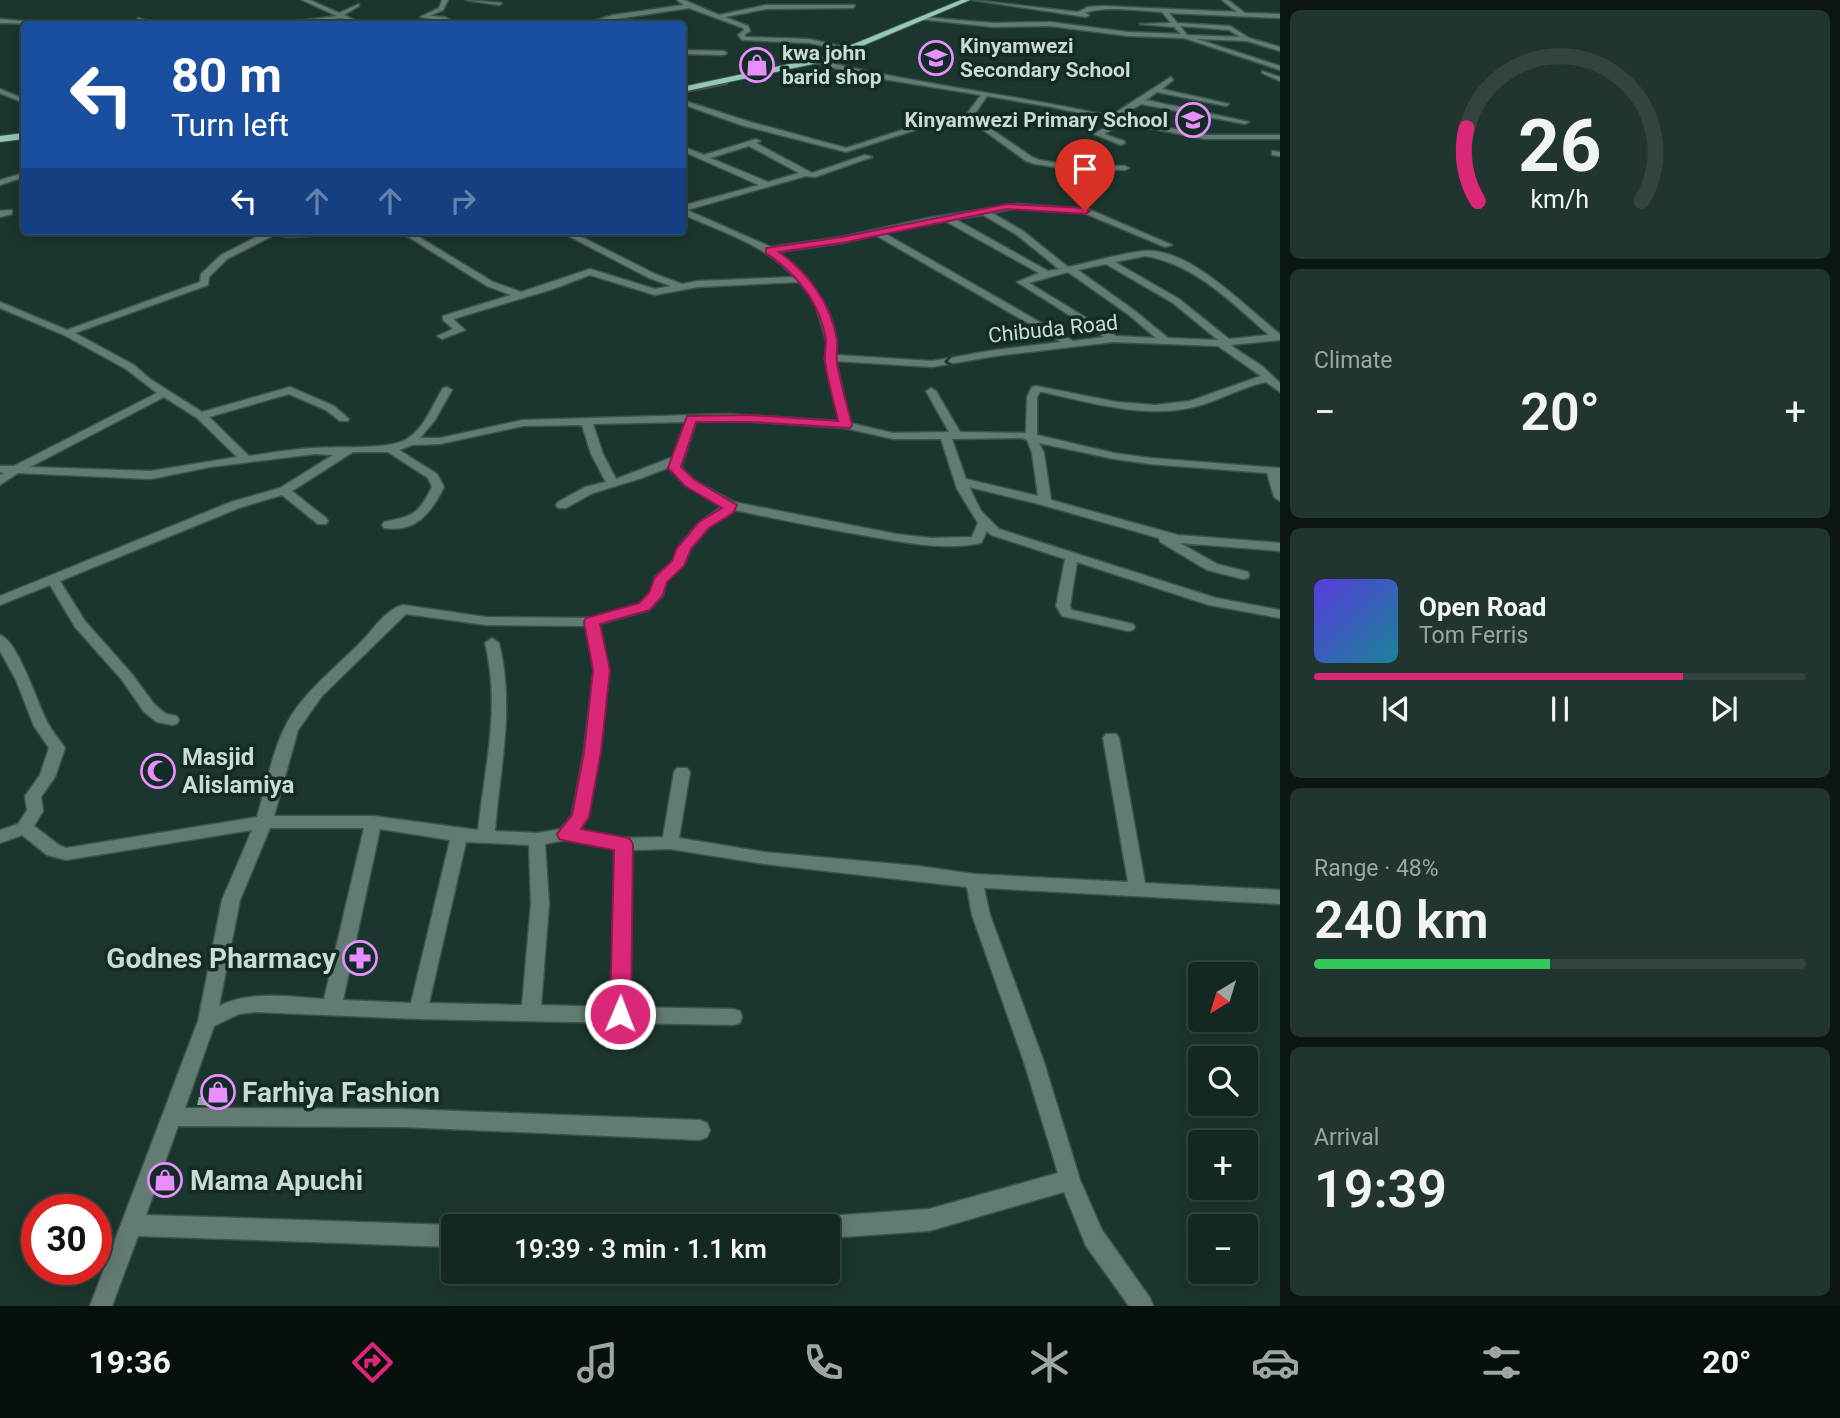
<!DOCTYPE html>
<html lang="en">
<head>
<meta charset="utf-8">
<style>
  body { margin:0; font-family:Roboto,sans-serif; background:#21342f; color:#f1f3f6; height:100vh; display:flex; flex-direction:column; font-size:26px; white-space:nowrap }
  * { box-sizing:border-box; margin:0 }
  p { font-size:23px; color:#9da6a5 }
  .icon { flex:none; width:38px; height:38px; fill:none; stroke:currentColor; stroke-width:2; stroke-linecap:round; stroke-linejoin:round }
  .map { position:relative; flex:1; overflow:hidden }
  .side { display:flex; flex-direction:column; gap:10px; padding:10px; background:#0b1613; width:560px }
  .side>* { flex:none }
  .banner { position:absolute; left:21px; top:21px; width:665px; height:214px; border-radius:7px; box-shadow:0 4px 18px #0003,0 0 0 2px #334440; background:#1a4fa0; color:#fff; overflow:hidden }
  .needle { width:46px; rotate:218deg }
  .tools { position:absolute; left:1188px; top:962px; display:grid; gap:14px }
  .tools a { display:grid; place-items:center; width:70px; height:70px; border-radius:7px; background:#142822; box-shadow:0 4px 18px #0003,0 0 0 2px #334440; font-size:35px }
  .speed { position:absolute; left:21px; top:1194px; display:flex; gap:14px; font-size:35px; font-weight:700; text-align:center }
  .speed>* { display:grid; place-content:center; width:91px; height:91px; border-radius:50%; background:#142822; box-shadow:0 4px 18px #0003,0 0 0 2px #334440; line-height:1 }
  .speed .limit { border:10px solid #d22; background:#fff; color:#111 }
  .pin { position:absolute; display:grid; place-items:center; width:60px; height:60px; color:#fff; margin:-72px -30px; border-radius:50% 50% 50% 0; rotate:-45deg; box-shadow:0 0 7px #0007 }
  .pin .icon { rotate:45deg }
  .me { position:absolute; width:77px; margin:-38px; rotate:1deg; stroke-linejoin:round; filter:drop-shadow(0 0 5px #0008) }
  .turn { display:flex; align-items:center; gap:24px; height:147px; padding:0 35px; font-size:32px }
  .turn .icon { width:91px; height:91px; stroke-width:2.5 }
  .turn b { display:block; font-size:49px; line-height:60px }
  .lanes { display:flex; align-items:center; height:66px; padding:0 35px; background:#0003; justify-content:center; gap:35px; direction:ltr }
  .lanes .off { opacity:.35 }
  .big { font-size:52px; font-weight:600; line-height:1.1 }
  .side .card { flex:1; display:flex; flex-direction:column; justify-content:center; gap:10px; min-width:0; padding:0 24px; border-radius:10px; background:#21342f }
  .side .dial { align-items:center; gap:0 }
  .dial svg { height:182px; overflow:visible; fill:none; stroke:#334440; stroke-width:7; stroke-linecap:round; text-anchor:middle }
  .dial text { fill:#f1f3f6; stroke:none }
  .song { display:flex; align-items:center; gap:21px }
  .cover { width:84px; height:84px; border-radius:10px; background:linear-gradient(135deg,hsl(250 70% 55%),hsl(190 70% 35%)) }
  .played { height:7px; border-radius:4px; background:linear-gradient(90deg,#db2777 75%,#334440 75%) }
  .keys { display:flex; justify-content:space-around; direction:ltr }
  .heat { display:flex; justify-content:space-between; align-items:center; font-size:38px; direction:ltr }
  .charge { height:10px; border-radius:5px; background:linear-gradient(90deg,#34c759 48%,#334440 0) }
  .trip { position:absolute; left:441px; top:1214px; width:399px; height:70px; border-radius:7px; background:#142822; box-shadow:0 4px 18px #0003,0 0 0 2px #334440; font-weight:600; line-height:70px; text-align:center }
  .dock { display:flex; height:112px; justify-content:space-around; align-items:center; background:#08100e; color:#9da6a5 }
  .dock .icon { width:49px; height:49px }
  .dock .active { color:#db2777 }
  .dock b { font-size:32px; color:#f1f3f6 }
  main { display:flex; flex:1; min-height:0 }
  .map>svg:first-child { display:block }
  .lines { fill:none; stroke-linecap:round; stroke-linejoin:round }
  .stream { stroke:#584a5f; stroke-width:2 }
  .building { fill:#88a69c }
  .street-casing { stroke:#3b544c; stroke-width:3 }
  .primary-casing { stroke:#3b544c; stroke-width:2 }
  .street { fill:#637c73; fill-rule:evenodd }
  .primary { fill:#94c8b7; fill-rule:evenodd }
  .oneway { stroke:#213c34 }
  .route { fill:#db2777; stroke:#8e194d; stroke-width:2 }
  .labels { text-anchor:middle; stroke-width:7; stroke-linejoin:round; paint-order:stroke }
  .far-poi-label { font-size:21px; font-weight:bold; fill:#cbdad4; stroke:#112c24; text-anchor:start }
  .far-street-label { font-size:21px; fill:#cbdad4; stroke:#112c24 }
  .poi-label { font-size:24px; font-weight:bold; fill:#cbdad4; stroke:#112c24; text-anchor:start }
  .near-poi-label { font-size:28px; font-weight:bold; fill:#cbdad4; stroke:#112c24; text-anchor:start }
</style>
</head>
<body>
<main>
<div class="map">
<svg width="1280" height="1306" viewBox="0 0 1280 1306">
  <rect width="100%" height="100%" fill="#1b362e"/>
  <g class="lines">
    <path class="stream" d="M682,93L727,84"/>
  </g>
  <path class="building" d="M226,1086L221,1106L197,1105L199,1097H209L212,1087Z"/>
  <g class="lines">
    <g class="street-casing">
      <g id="street">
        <path d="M302,0H310L339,13L359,4V6L344,15L363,24H356L342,18L287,24L290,22L337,16Z"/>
        <path d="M442,0H448L443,10L430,16L445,17L458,24L420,17L439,8Z"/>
        <path d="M466,0L502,3L499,5Z"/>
        <path d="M677,0H684L719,15L766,5H855L853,8L766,9L725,17L748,26L750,31L744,35L746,37L809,39L853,49L850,51L809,43L742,40L738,35L744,30L743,28L689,8L584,24L613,15L684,5Z"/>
        <path d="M973,0L1078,12L1088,7L1103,6L1237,12L1222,0H1228L1245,13L1280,14V18L1169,13L1177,23L1230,26L1249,38L1280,47V51L1247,41L1197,39L1280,66V70L1184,38L1128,36L1050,26L993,27L919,19L922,17L993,23L1050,22L1128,32L1181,34L1174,27L1140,24L1171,23L1162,12C1142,11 1103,5 1085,13L1089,15L1086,17ZM1180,26L1229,30L1240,37L1187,35Z"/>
        <path d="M138,18L156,23L157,24L136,21Z"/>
        <path d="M0,19L35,22L38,24L0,23Z"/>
        <path d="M682,50L724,51L727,53L724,55L682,54Z"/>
        <path d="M815,59C912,84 1012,94 1110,116L1171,77L1173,80L1162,89L1229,104L1226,106L1157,92L1146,100L1249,122L1245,124L1141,104L1118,118L1205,135H1280V139H1205L1123,123L1104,134L1124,141L1125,143L1121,145L1094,134L1116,121L1052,107L987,96L974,115L975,118L1032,157L1039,160L1069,165L1125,166L1129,168L1125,170L1069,169L1035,164L1026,161L971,121L925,127L846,152L741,125L682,104V100L747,121L846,148L924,123L968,117L966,115L981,95L864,76L813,62Z"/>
        <path d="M1262,71L1280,77V81L1262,73Z"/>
        <path d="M0,89L24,99V103L0,93Z"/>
        <path d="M756,139L760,141L756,143L812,173L865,155L872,157L815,177L806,176L687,210L771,247L842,237L928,218L1017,204L1088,209L1172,245L1165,247L1084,213L1017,208L992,213L1023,231L1068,267C1092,262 1118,254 1143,251C1189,246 1246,308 1280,334V340L1230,345L1262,366L1280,383V392L1266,382C1241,387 1219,401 1194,407C1144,419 1092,403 1043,392H1040L1037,397V435L1114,453L1150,458L1280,468V501L1274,497L1267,473L1150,464L1114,459L1039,443L1044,453L1051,500L1178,535L1280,543V551L1180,543L1217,564L1248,572L1249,575L1248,578L1243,579L1207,570L1160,542L1159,538L1035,503L969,487L981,511L999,529L1216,598L1280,610V618L1209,605L1077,562L1070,606L1072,610L1133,624L1135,627L1133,630L1128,631L1062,616L1056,606L1065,559L991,535L987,531L981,543C948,550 912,544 879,538C830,530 782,520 734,510L708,528L690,549L685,563L666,581L663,595L649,610L599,624L608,670L600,752L588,817L579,830L624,838L663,837L674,772L677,768H687L690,772L679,838L764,852L918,866L974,874L1128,882L1103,738L1106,734H1116L1119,738L1145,883L1280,890V904L984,888L990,915L1044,1062L1080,1180L1102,1230L1150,1298L1153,1306H1129L1086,1246L1064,1192L929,1231L828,1238V1227H817L820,1219L828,1216L929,1209L1058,1173L1024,1062L972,915L967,887L764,864L670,849L632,850L629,1007L733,1009L740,1011L742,1017L740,1023L733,1025L418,1019L255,1012L239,1014L214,1026L185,1108L403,1109L700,1120L707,1123L710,1130L707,1137L700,1140L403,1127L178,1126L146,1215L453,1225L457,1227H453V1247L138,1236L112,1306H90L198,1021L222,900L252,830L66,860L47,855L22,835L0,843V830L18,824L27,810L25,796L40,775L49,748L34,726L16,680L0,651V635C19,641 38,707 49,725C53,733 60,740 65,748L55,777L41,797L43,811L34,826L59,845L66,848L257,817C265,790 272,753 284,729C299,696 334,669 359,644C373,631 384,610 403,605L486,617L592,618L639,604L650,594L655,577L673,561L680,545L700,522L723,506L686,486L670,467L642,478L593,493L566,508H558L556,505L558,502L585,487L606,482L591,454L582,425L523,426L440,444L412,445L399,450L437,474L444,487C431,513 416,533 384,528L382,525L384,522C413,516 418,515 432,487L428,478L388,452H353L292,491L326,518L328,521L326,524H318L282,495L239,508L60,581L85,621L132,674L154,704L166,714L177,716L179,720L177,724L172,725L157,722L144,712L122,680L75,627L50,585L0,605V596L231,502L280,488L333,455L315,454L210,467L151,479L18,473L0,485V475L4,473L0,472V466H14L157,393L126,369L64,335L0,308V302L67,330L200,282L201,274L221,255L264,233L262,231H339L335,234L291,237L274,235L227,259L209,277L208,285L75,333L134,365L150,379L202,412L290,387L334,406L349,419L348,421H340L326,410L289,394L209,417L249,456C271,453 292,449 314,448C336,446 387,450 405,440C423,431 433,404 443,388L447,387L452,390L435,420L420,438H440L523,420L728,414L839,421L825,359L827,343L814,300L799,282L698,287L655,295L590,275L553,289L453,319L465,330L442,339L437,336L453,329L443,320V316L511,295L487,286L399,231H409L493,282L521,292L590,269L655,289L671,286L649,278L559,231H570L655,274L682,284L698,281L794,277C765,244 721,232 682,214V206L759,185L682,151V146L704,155ZM749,146L799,173L768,182L710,158ZM983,215L1017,235L1059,269L1048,271L955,219ZM945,221L1039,273L1017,282L1104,337L1073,341L884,233ZM875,235L1061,342L995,350L932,361L836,355C840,314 809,275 778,252L842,243ZM1145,256C1195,264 1232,303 1269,335L1229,339L1179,299L1115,262ZM1106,264L1173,303L1218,340L1168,338L1135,311L1078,270ZM1068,272L1129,315L1156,338L1116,336L1029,283ZM1114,342L1218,346L1261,376L1190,401L1155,405L1117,402L1036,386L1032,387L1027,397L1026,433L960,432L936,391L931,388L926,391L949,432L893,433L850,423L836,361L932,367L995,356ZM164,397L197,418L237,457L151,471L30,467ZM728,420L845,428L893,439H941L957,489L978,523L972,537L931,538L896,534L734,502L694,480L681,467L696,421ZM685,422L673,457L616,479L603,454L593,424ZM1021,438L1027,440L1032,453L1038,496L966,479L952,439ZM406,614L486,625L586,626L594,670L584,752L572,815L561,829L537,833L495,831C500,765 515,708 499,643L492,638L485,643C501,708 485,765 478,830L373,816H274L298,730L322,696ZM270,828H364L324,999C290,997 251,990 219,1006L240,900ZM380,829L450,840L411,1003L343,1000ZM566,840L616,849L611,1007L541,1005L549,904L545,844ZM466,842L529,845L531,904L522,1005L429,1003Z"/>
        <path d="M1272,151L1280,152V156L1272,155Z"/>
        <path d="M24,173V177L0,185V180Z"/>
        <path d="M9,210H12V214L0,217V211Z"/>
      </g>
    </g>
    <g class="primary-casing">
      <g id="primary">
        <path d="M961,0H970L827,61L682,92V87L822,57Z"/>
        <path d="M24,133V139L0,142V136Z"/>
      </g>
    </g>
    <use href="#street" class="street"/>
    <use href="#primary" class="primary"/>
  </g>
  <defs><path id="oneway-chevron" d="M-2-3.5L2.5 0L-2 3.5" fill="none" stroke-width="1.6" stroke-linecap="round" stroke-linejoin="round" transform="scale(1.75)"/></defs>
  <use class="oneway" href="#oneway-chevron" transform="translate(950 361) rotate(171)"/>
  <path class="route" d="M1007,204L1085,208L1090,211L1085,214L1007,209L842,243L779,252C809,273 831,304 837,340C838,347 836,355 837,362C840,383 847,404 852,425L850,428L750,422H696L681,467L695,480L737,505L733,513L709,528L691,549L684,566L667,582L663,595L650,610L600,624L610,670L601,752L589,817L581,829L624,837L630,839L633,844L631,1014L628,1020L620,1023L613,1020L610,1014L614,850L566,841L559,839L557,834L572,815L584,752L593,670L584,622L586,618L639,603L649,593L655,577L672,561L677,548L699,522L722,508L685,486L668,468L687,416L750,415L838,421C834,402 828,382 825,362C824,355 826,348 826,340C820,302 797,274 766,253V248L842,237Z"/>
  <defs>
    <g id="school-ring" transform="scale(1.75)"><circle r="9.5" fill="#112c24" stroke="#e98efe" stroke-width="1.5"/><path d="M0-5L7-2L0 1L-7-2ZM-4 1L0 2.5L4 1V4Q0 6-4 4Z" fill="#e98efe"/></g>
    <g id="shop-ring" transform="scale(1.75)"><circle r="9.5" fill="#112c24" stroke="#e98efe" stroke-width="1.5"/><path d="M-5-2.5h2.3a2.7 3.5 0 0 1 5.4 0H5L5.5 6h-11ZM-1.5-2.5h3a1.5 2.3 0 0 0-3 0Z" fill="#e98efe"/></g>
    <g id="mosque-ring" transform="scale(1.75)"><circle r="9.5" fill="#112c24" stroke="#e98efe" stroke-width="1.5"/><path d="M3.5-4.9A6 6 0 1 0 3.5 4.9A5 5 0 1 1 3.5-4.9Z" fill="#e98efe"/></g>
    <g id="pharmacy-ring" transform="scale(1.75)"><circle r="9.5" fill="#112c24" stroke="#e98efe" stroke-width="1.5"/><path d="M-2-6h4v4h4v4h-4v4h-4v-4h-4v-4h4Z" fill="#e98efe"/></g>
  </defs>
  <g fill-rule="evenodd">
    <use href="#school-ring" x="936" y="58"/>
    <use href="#shop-ring" x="757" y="65"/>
    <use href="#school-ring" x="1193" y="120"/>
    <use href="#mosque-ring" x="158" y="771"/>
    <use href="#pharmacy-ring" x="360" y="958"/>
    <use href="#shop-ring" x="218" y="1092"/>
    <use href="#shop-ring" x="165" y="1180"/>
  </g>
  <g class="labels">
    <g class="far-poi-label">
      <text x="960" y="53">Kinyamwezi<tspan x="960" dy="24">Secondary School</tspan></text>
      <text x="782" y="60">kwa john<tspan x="782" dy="24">barid shop</tspan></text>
      <text x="1168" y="127" text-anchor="end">Kinyamwezi Primary School</text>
    </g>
    <g class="far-street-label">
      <text transform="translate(1053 329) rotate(-6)" y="7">Chibuda Road</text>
    </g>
    <g class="poi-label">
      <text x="182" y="765">Masjid<tspan x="182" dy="28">Alislamiya</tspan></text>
    </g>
    <g class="near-poi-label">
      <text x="336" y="968" text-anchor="end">Godnes Pharmacy</text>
      <text x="242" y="1102">Farhiya Fashion</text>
      <text x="190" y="1190">Mama Apuchi</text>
    </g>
  </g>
</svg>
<div class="tools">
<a><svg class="needle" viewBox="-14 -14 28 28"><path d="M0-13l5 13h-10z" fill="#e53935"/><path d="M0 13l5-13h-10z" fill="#9da6a5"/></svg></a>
<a><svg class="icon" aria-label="search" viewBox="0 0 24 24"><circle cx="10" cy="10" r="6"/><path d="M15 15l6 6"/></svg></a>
<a>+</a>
<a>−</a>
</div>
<div class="speed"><div class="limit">30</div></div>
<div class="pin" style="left:1085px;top:211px;background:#d93025"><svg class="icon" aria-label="arrive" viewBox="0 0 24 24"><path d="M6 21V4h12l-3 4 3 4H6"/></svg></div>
<svg class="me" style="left:620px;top:1014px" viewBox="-20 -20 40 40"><circle r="17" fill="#db2777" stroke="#fff" stroke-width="3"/><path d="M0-11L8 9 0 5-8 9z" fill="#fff"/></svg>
<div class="trip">19:39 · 3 min · 1.1 km</div>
<div class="banner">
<div class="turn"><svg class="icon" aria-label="left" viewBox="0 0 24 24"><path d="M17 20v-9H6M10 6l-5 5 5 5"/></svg><div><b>80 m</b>Turn left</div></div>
<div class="lanes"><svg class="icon" aria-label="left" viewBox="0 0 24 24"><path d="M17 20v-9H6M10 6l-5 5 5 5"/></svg><svg class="icon off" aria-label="ahead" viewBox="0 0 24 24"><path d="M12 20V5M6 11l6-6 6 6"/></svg><svg class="icon off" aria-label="ahead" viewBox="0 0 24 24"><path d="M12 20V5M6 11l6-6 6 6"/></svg><svg class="icon off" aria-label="right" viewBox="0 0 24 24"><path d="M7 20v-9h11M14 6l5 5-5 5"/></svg></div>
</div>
</div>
<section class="side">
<div class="card dial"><svg viewBox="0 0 100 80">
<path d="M14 69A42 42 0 1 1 86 69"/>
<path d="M14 69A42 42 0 0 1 9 37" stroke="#db2777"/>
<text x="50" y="56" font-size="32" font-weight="700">26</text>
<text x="50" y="72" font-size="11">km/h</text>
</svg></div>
<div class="card"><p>Climate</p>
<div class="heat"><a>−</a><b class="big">20°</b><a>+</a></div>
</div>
<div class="card">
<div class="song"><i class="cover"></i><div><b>Open Road</b><p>Tom Ferris</p></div></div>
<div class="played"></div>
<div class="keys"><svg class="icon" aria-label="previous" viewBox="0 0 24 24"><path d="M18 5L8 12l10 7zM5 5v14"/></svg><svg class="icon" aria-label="pause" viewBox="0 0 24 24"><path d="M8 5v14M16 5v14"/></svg><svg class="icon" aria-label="next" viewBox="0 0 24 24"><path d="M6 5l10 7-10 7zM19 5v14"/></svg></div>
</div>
<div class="card"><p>Range · 48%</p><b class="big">240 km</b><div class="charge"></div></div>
<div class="card"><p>Arrival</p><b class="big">19:39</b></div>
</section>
</main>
<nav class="dock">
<b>19:36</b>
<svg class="icon active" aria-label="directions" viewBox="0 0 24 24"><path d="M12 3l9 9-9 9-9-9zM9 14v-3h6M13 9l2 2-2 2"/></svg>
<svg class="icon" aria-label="music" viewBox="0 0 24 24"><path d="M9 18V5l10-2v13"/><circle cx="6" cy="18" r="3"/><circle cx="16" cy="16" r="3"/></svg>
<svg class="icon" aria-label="phone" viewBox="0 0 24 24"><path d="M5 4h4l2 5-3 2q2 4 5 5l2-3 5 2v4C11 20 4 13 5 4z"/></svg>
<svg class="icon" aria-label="climate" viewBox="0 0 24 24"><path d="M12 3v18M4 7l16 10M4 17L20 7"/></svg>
<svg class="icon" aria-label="car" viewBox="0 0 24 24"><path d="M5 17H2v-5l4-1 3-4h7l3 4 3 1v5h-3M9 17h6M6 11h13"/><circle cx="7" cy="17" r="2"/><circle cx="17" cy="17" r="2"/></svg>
<svg class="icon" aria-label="filters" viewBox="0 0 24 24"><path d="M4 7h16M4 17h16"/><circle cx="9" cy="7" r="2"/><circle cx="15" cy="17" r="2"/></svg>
<b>20°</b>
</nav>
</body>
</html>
